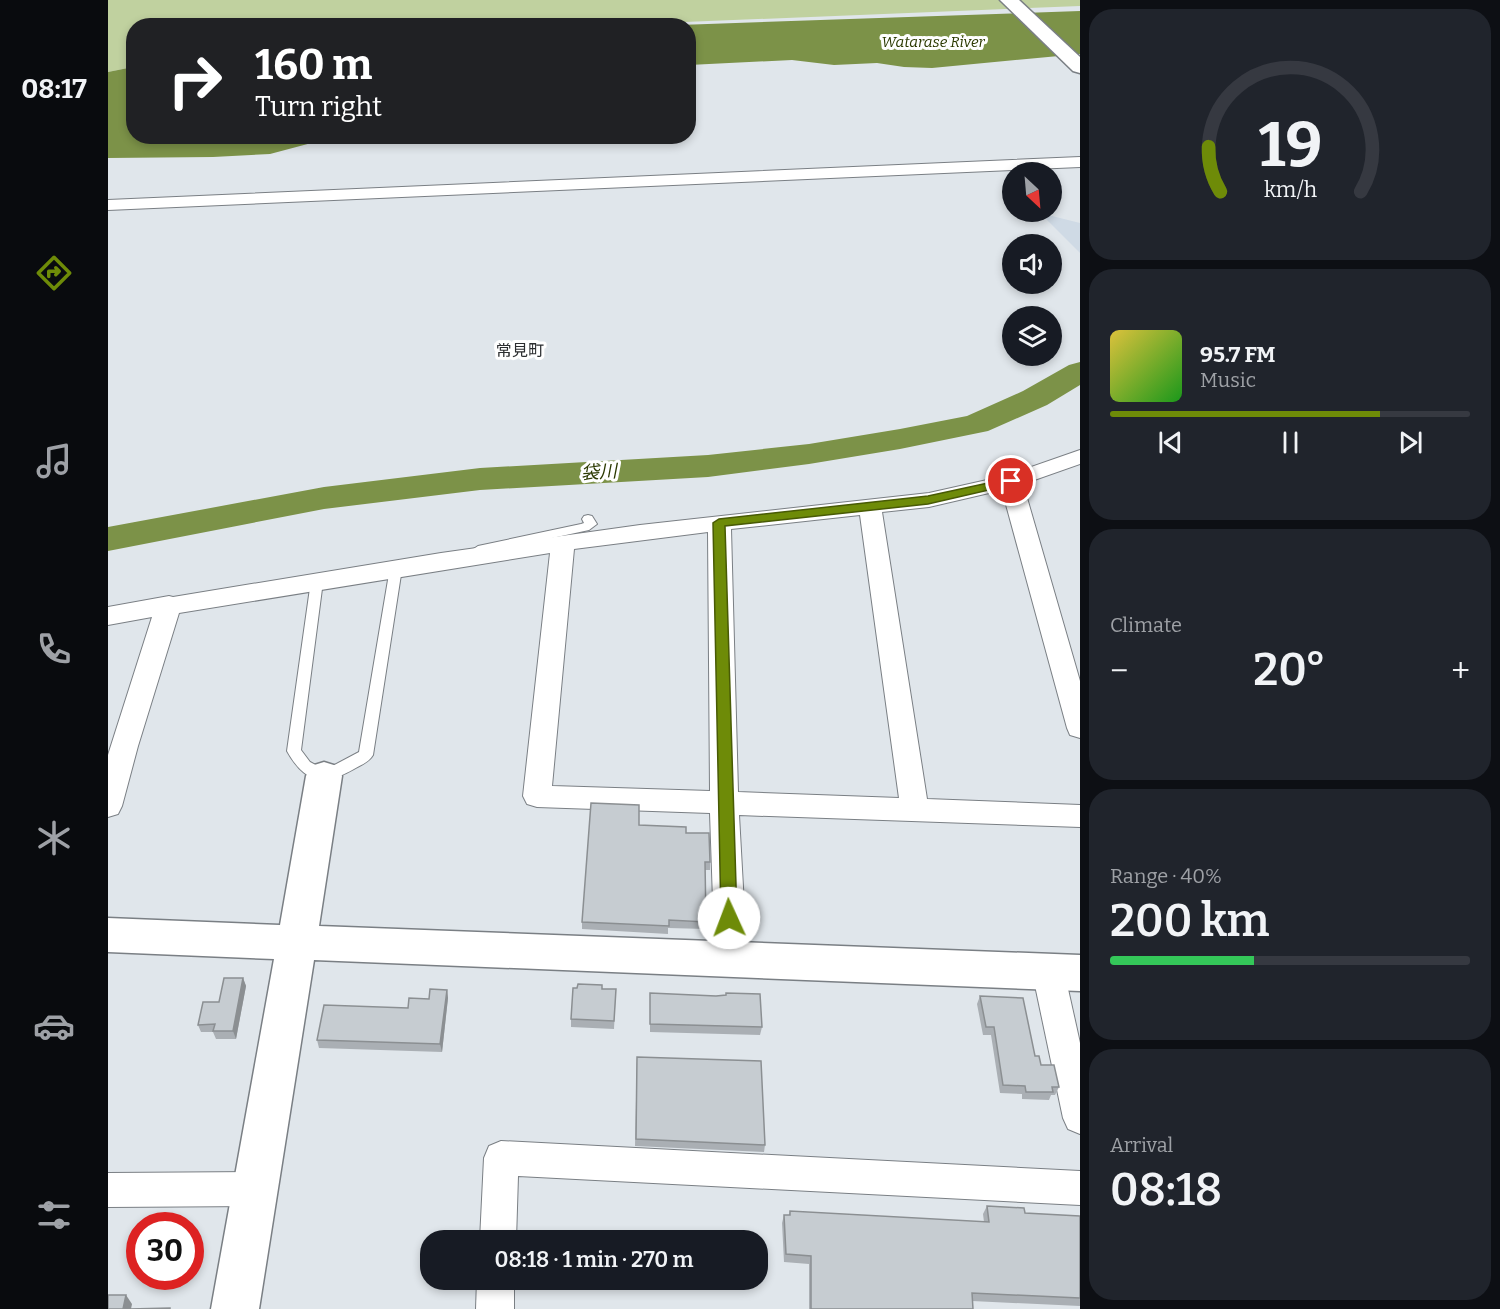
<!DOCTYPE html>
<html lang="en">
<head>
<meta charset="utf-8">
<style>
  body { margin:0; font-family:Bitter,"Noto Sans JP",serif; background:#20242c; color:#f1f3f6; height:100vh; display:flex; flex-direction:column; font-size:22px; white-space:nowrap }
  * { box-sizing:border-box; margin:0 }
  p { font-size:20px; color:#9ea1a6 }
  .icon { flex:none; width:33px; height:33px; fill:none; stroke:currentColor; stroke-width:2; stroke-linecap:round; stroke-linejoin:round }
  .map { position:relative; flex:1; overflow:hidden }
  .sheet { display:flex; flex-direction:column; gap:9px; padding:9px; background:#0d0f14; width:420px }
  .sheet>* { flex:none }
  .top-card { position:absolute; left:18px; top:18px; width:570px; height:126px; border-radius:24px; box-shadow:0 3px 9px #0003; background:#202124; color:#fff; overflow:hidden }
  .needle { width:39px; rotate:154deg }
  .buttons { position:absolute; left:894px; top:162px; display:grid; gap:12px }
  .buttons a { display:grid; place-items:center; width:60px; height:60px; border-radius:50%; background:#171b24; box-shadow:0 3px 9px #0003; font-size:30px }
  .speed { position:absolute; left:18px; top:1212px; display:flex; gap:12px; font-size:30px; font-weight:700; text-align:center }
  .speed>* { display:grid; place-content:center; width:78px; height:78px; border-radius:50%; background:#171b24; box-shadow:0 3px 9px #0003; line-height:1 }
  .speed .limit { border:9px solid #d22; background:#fff; color:#111 }
  .pin { position:absolute; display:grid; place-items:center; width:51px; height:51px; color:#fff; margin:-26px; border:3px solid #fff; border-radius:50%; box-shadow:0 2px 6px #0007 }
  .me { position:absolute; width:66px; margin:-33px; rotate:358deg; stroke-linejoin:round; filter:drop-shadow(0 0 4px #0008) }
  .turn { display:flex; align-items:center; gap:21px; height:126px; padding:0 30px; font-size:27px }
  .turn .icon { width:78px; height:78px; stroke-width:2.5 }
  .turn b { display:block; font-size:42px; line-height:51px }
  .big { font-size:45px; font-weight:600; line-height:1.1 }
  .sheet .tile { flex:1; display:flex; flex-direction:column; justify-content:center; gap:9px; min-width:0; padding:0 21px; border-radius:24px; background:#20242c }
  .sheet .dial { align-items:center; gap:0 }
  .dial svg { height:156px; overflow:visible; fill:none; stroke:#363941; stroke-width:7; stroke-linecap:round; text-anchor:middle }
  .dial text { fill:#f1f3f6; stroke:none }
  .song { display:flex; align-items:center; gap:18px }
  .cover { width:72px; height:72px; border-radius:9px; background:linear-gradient(135deg,hsl(50 70% 55%),hsl(120 70% 35%)) }
  .played { height:6px; border-radius:3px; background:linear-gradient(90deg,#6e8b08 75%,#363941 75%) }
  .keys { display:flex; justify-content:space-around; direction:ltr }
  .heat { display:flex; justify-content:space-between; align-items:center; font-size:33px; direction:ltr }
  .charge { height:9px; border-radius:4px; background:linear-gradient(90deg,#34c759 40%,#363941 0) }
  .trip { position:absolute; left:312px; top:1230px; width:348px; height:60px; border-radius:24px; background:#171b24; box-shadow:0 3px 9px #0003; font-weight:600; line-height:60px; text-align:center }
  main { display:flex; flex:1; min-height:0 }
  .menu { display:flex; flex-direction:column; width:108px; justify-content:space-around; align-items:center; background:#090b0e; color:#9ea1a6 }
  .menu .icon { width:42px; height:42px }
  .menu .active { color:#6e8b08 }
  .menu b { font-size:27px; color:#f1f3f6 }
  .map>svg:first-child { display:block }
  .built { fill:#cfdae5 }
  .green { fill:#c0d19f }
  .water { fill:#7c9248 }
  .lines { fill:none; stroke-linecap:round; stroke-linejoin:round }
  .river { fill:#7c9248; fill-rule:evenodd }
  .service-casing { stroke:#7a7f84; stroke-width:2 }
  .minor-casing { stroke:#7a7f84; stroke-width:2 }
  .tertiary-casing { stroke:#7a7f84; stroke-width:3 }
  .primary-casing { stroke:#7a7f84; stroke-width:3 }
  .service { fill:#fff; fill-rule:evenodd }
  .minor { fill:#fff; fill-rule:evenodd }
  .tertiary { fill:#fff; fill-rule:evenodd }
  .primary { fill:#fff; fill-rule:evenodd }
  .wall { fill:#aaafb4 }
  .shaded-wall { fill:#8b8f92 }
  .building { fill:#c6ccd1; stroke:#8b8f92; stroke-width:1.5 }
  .route { fill:#6e8b08; stroke:#485a05; stroke-width:1.5 }
  .labels { text-anchor:middle; stroke-width:6; stroke-linejoin:round; paint-order:stroke }
  .far-water-label { font-size:15px; font-style:italic; fill:#2b3900; stroke:#fff }
  .far-quarter-label { font-size:16px; fill:#2b2d2f; stroke:#fff }
  .water-label { font-size:18px; font-style:italic; fill:#2b3900; stroke:#fff }
</style>
</head>
<body>
<main>
<nav class="menu">
<b>08:17</b>
<svg class="icon active" aria-label="directions" viewBox="0 0 24 24"><path d="M12 3l9 9-9 9-9-9zM9 14v-3h6M13 9l2 2-2 2"/></svg>
<svg class="icon" aria-label="music" viewBox="0 0 24 24"><path d="M9 18V5l10-2v13"/><circle cx="6" cy="18" r="3"/><circle cx="16" cy="16" r="3"/></svg>
<svg class="icon" aria-label="phone" viewBox="0 0 24 24"><path d="M5 4h4l2 5-3 2q2 4 5 5l2-3 5 2v4C11 20 4 13 5 4z"/></svg>
<svg class="icon" aria-label="climate" viewBox="0 0 24 24"><path d="M12 3v18M4 7l16 10M4 17L20 7"/></svg>
<svg class="icon" aria-label="car" viewBox="0 0 24 24"><path d="M5 17H2v-5l4-1 3-4h7l3 4 3 1v5h-3M9 17h6M6 11h13"/><circle cx="7" cy="17" r="2"/><circle cx="17" cy="17" r="2"/></svg>
<svg class="icon" aria-label="filters" viewBox="0 0 24 24"><path d="M4 7h16M4 17h16"/><circle cx="9" cy="7" r="2"/><circle cx="15" cy="17" r="2"/></svg>
</nav>
<div class="map">
<svg width="972" height="1309" viewBox="0 0 972 1309">
  <rect width="100%" height="100%" fill="#e0e6eb"/>
  <path class="built" d="M932,213L972,223V253Z"/>
  <path class="green" d="M0,0H972V6L503,25L26,26L25,67L0,72Z"/>
  <g class="water">
    <path d="M972,11V54L824,68L796,67L769,63L726,65L684,60L581,65L580,26H543Z"/>
    <path d="M25,67L26,136L226,137L162,154L105,157L0,158V72Z"/>
  </g>
  <g class="lines">
    <path class="river" d="M972,362V385L939,405L880,431L792,449L701,464L600,477L372,490L216,509L0,551V527L216,487L372,468L600,455L701,444L792,429L859,416L915,391L961,365Z"/>
    <g class="service-casing">
      <g id="service">
        <path d="M480,515L484,516L489,524L481,530L370,554L364,550L370,546L473,524L476,523L474,519L476,516Z"/>
        <path d="M288,564L294,568L265,755C261,762 253,765 246,769C215,787 197,783 179,751L203,581L209,577L215,581L193,750L202,762L217,770L251,752L282,568Z"/>
      </g>
    </g>
    <g class="minor-casing">
      <g id="minor">
        <path d="M972,157V167L0,210V200Z"/>
        <path d="M972,450V464L915,484L972,681V738L962,735L959,728L894,490L821,507L774,512L819,799L972,805V827L631,815L639,959L634,969L623,972L612,969L607,959L602,813L429,807L419,804L415,796L442,553L71,613L30,746L14,806L10,814L0,817V755L44,617L0,625V607L61,596L65,597L333,553L532,525L821,493L897,476ZM752,515L791,798L630,792L623,529ZM600,532L602,791L444,786L466,549Z"/>
        <path d="M940,957L951,961L956,971L972,1043V1134L960,1129L955,1118L924,971L929,961Z"/>
        <path d="M393,1141L972,1171V1205L410,1176L408,1240H372L376,1158L381,1146Z"/>
        <path d="M149,1172L162,1177L167,1189L162,1201L149,1206L0,1207V1173Z"/>
        <path d="M369,1280H406V1309H368Z"/>
      </g>
    </g>
    <g class="tertiary-casing">
      <path id="tertiary" d="M216,762L229,766L234,776L211,926L972,955V991L206,960L151,1309H103L166,959L0,952V918L172,925L198,776L203,766Z"/>
    </g>
    <g class="primary-casing">
      <path id="primary" d="M892,0H911L972,57V73L965,71Z"/>
    </g>
    <use href="#service" class="service"/>
    <use href="#minor" class="minor"/>
    <use href="#tertiary" class="tertiary"/>
    <use href="#primary" class="primary"/>
  </g>
  <g class="wall">
    <path d="M531,825L578,833L602,862V870H597L598,922V929L560,928V934L474,929V922Z"/>
    <path d="M135,978L138,986L128,1039H108L105,1032H93L90,1025Z"/>
    <path d="M494,989H508L506,1029L463,1027V1019Z"/>
    <path d="M339,990L340,998L334,1052L211,1048L209,1040L300,1008L321,999Z"/>
    <path d="M872,996L927,1056L933,1065L951,1087L947,1095H943L941,1100L914,1099V1094L892,1093L883,1035H875L869,1004Z"/>
    <path d="M542,1001L654,1027L652,1035L542,1032Z"/>
    <path d="M529,1057L657,1145L656,1152L527,1146Z"/>
    <path d="M879,1206L917,1213L972,1216V1306L864,1301L865,1309H701V1264L676,1262L674,1223L676,1215H681L682,1211L876,1222L875,1214Z"/>
  </g>
  <g class="shaded-wall">
    <path d="M135,978L138,986L128,1039L125,1031Z"/>
    <path d="M339,990L340,998L334,1052L332,1044Z"/>
    <path d="M18,1295L24,1304L23,1309H15Z"/>
  </g>
  <g class="building">
    <path d="M483,803L531,805V825L578,827V833H601L602,862H597L598,922L561,920V926L474,922Z"/>
    <path d="M116,978H135L125,1031H105L107,1024L90,1025L95,1002H111Z"/>
    <path d="M470,984L494,985V989H508L506,1021L463,1019L465,988H469Z"/>
    <path d="M322,989L339,990L332,1044L209,1040L216,1005L300,1008L301,998L321,999Z"/>
    <path d="M542,993L608,996L618,995V993L652,994L654,1027L542,1024Z"/>
    <path d="M872,996L915,998L927,1056H931L933,1065H946L951,1087H944L945,1092H918L917,1086L895,1085L886,1027H878Z"/>
    <path d="M529,1057L653,1061L657,1145L528,1139Z"/>
    <path d="M879,1206L916,1208L917,1213L972,1216V1298L864,1293L865,1309H703V1256L678,1254L676,1215H682V1211L881,1222Z"/>
    <path d="M0,1295H18L15,1309H0Z"/>
    <path d="M62,1308V1309H21Z"/>
  </g>
  <path class="route" d="M903,478L907,479V484L820,504L617,526L629,918L627,923L621,925L615,923L613,918L605,523L611,519L820,496Z"/>
  <g class="labels">
    <g class="far-water-label">
      <text x="825" y="47">Watarase River</text>
    </g>
    <g class="far-quarter-label">
      <text x="412" y="356">常見町</text>
    </g>
    <g class="water-label">
      <text transform="translate(491 472) rotate(-3)" y="6">袋川</text>
    </g>
  </g>
</svg>
<div class="buttons">
<a><svg class="needle" viewBox="-14 -14 28 28"><path d="M0-13l5 13h-10z" fill="#e53935"/><path d="M0 13l5-13h-10z" fill="#9ea1a6"/></svg></a>
<a><svg class="icon" aria-label="sound" viewBox="0 0 24 24"><path d="M4 9h4l5-4v14l-5-4H4zM17 9q2 3 0 6"/></svg></a>
<a><svg class="icon" aria-label="layers" viewBox="0 0 24 24"><path d="M12 4l9 5-9 5-9-5zM3 14l9 5 9-5"/></svg></a>
</div>
<div class="speed"><div class="limit">30</div></div>
<div class="pin" style="left:903px;top:481px;background:#d93025"><svg class="icon" aria-label="arrive" viewBox="0 0 24 24"><path d="M6 21V4h12l-3 4 3 4H6"/></svg></div>
<svg class="me" style="left:621px;top:918px" viewBox="-20 -20 40 40"><circle r="19" fill="#fff"/><path d="M0-13L10 11 0 6-10 11z" fill="#6e8b08"/></svg>
<div class="trip">08:18 · 1 min · 270 m</div>
<div class="top-card">
<div class="turn"><svg class="icon" aria-label="right" viewBox="0 0 24 24"><path d="M7 20v-9h11M14 6l5 5-5 5"/></svg><div><b>160 m</b>Turn right</div></div>
</div>
</div>
<section class="sheet">
<div class="tile dial"><svg viewBox="0 0 100 80">
<path d="M14 69A42 42 0 1 1 86 69"/>
<path d="M14 69A42 42 0 0 1 8 46" stroke="#6e8b08"/>
<text x="50" y="56" font-size="32" font-weight="700">19</text>
<text x="50" y="72" font-size="11">km/h</text>
</svg></div>
<div class="tile">
<div class="song"><i class="cover"></i><div><b>95.7 FM</b><p>Music</p></div></div>
<div class="played"></div>
<div class="keys"><svg class="icon" aria-label="previous" viewBox="0 0 24 24"><path d="M18 5L8 12l10 7zM5 5v14"/></svg><svg class="icon" aria-label="pause" viewBox="0 0 24 24"><path d="M8 5v14M16 5v14"/></svg><svg class="icon" aria-label="next" viewBox="0 0 24 24"><path d="M6 5l10 7-10 7zM19 5v14"/></svg></div>
</div>
<div class="tile"><p>Climate</p>
<div class="heat"><a>−</a><b class="big">20°</b><a>+</a></div>
</div>
<div class="tile"><p>Range · 40%</p><b class="big">200 km</b><div class="charge"></div></div>
<div class="tile"><p>Arrival</p><b class="big">08:18</b></div>
</section>
</main>
</body>
</html>
